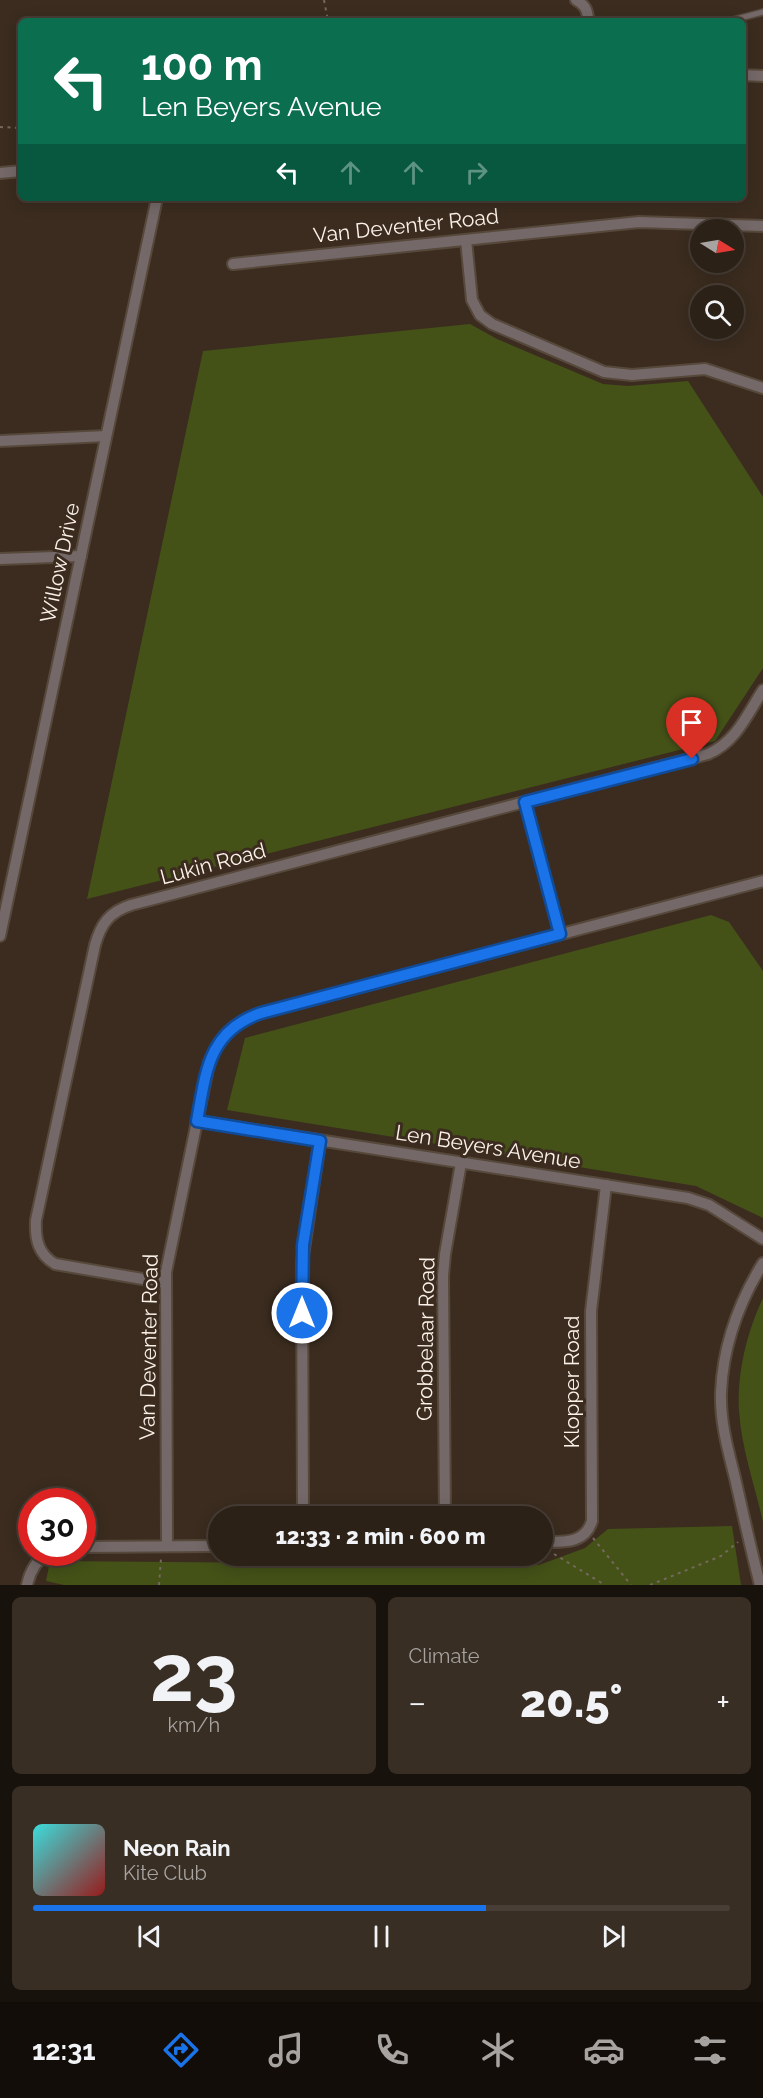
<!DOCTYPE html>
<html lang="en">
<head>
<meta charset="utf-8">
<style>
  body { margin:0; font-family:Raleway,sans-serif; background:#382e24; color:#f1f3f6; height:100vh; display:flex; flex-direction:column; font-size:22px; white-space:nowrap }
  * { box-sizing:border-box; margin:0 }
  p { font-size:20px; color:#a6a3a1 }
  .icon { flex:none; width:33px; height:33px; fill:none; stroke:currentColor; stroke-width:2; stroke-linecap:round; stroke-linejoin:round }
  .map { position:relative; height:1585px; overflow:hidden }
  .panel { display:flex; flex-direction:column; gap:12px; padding:12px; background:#18120d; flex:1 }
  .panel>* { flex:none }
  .guide { position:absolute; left:18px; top:18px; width:728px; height:183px; border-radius:9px; box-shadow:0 3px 15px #0003,0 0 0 2px #483e36; background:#0b6e4f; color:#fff; overflow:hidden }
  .needle { width:39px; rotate:101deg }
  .tools { position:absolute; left:690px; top:219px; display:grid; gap:12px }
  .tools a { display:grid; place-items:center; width:54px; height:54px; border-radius:50%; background:#2c2117; box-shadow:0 3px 15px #0003,0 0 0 2px #483e36; font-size:30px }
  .speed { position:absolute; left:18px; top:1488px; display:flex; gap:12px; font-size:30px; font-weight:700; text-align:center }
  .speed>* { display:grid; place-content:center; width:78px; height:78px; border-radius:50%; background:#2c2117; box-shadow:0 3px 15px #0003,0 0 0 2px #483e36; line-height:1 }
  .speed .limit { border:9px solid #d22; background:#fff; color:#111 }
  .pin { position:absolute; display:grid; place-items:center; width:51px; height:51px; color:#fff; margin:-62px -26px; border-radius:50% 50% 50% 0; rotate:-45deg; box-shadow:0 0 6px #0007 }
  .pin .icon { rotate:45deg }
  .me { position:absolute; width:66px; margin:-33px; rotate:0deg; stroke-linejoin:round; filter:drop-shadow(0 0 4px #0008) }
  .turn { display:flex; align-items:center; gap:21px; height:126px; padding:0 24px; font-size:27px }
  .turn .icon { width:78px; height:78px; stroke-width:2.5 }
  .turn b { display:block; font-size:42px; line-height:51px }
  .lanes { display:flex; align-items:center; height:57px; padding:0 24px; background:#0003; justify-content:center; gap:30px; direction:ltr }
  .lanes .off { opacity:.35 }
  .big { font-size:45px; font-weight:800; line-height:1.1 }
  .panel .widget { flex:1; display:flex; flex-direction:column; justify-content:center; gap:9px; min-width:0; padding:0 21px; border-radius:9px; background:#382e24 }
  .panel .dial { align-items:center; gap:0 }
  .dial b { font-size:78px; line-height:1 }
  .song { display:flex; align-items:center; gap:18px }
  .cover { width:72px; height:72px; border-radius:9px; background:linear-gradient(135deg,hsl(180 70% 55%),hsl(0 70% 35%)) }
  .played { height:6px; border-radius:3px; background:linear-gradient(90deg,#1a73e8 65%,#483e36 65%) }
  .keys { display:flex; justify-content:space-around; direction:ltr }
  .heat { display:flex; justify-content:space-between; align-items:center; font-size:33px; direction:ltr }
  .panel .tiles { flex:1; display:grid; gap:12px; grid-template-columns:1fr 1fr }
  .widget:last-child { grid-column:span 2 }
  .trip { position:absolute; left:208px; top:1506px; width:345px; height:60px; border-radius:30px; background:#2c2117; box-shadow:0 3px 15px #0003,0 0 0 2px #483e36; font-weight:800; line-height:60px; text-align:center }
  .dock { display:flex; height:96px; justify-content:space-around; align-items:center; background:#120d09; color:#a6a3a1 }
  .dock .icon { width:42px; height:42px }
  .dock .current { color:#1a73e8 }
  .dock b { font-size:27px; color:#f1f3f6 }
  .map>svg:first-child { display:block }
  .green { fill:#445218 }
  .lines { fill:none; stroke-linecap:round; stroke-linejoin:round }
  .lane-casing { stroke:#56483b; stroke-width:8 }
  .street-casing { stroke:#56483b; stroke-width:14 }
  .path { stroke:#75685c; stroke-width:2; stroke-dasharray:3 4.5; stroke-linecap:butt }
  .lane { stroke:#746968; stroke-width:5 }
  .street { stroke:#746968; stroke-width:10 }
  .route-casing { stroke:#114b97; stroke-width:15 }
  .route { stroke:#1a73e8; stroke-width:10 }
  .labels { text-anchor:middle; stroke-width:6; stroke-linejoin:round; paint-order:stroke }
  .street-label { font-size:21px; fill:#fcf2e9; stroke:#3b2c1f }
</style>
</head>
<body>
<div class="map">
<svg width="763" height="1585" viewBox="0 0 763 1585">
  <rect width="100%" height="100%" fill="#3b2c1f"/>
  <g class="green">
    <path d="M470,324L497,339L603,384L628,386L688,381L763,497V668L715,741L87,899L203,351Z"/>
    <path d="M711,915L729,922L763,971V1218L696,1186L227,1110L245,1038Z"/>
    <path d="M763,1298V1522C755,1486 741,1447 739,1410C737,1372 747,1332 763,1298Z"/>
    <path d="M732,1526L741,1585H64L46,1581L50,1561L539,1565L585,1548L608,1529Z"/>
  </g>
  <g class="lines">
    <g class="lane-casing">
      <path id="lane" d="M729,21L763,12"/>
    </g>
    <g class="street-casing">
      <g id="street">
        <path d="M576,0C585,5 588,10 588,21"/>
        <path d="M742,75L763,76"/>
        <path d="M0,173L21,171"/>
        <path d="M466,240L472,300L480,315L492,324L604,372L632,375L705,369L763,388"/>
        <path d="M233,264L639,222L763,226"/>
        <path d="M0,441L106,436"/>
        <path d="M0,559L81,556"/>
        <path d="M525,802L560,934"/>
        <path d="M0,936L157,198"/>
        <path d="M197,1121L688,1198L709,1205L763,1239"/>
        <path d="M166,1283L55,1264C38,1254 35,1239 36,1220L95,945C101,924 109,912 131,905L708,754C736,742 747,715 763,690"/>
        <path d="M303,1516L302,1263L320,1141"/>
        <path d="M445,1516L443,1276L445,1254L461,1163"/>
        <path d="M543,1542C563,1542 585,1544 592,1521L591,1311L606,1185"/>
        <path d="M167,1546L166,1272L209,1063C219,1036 234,1022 261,1013L763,881"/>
        <path d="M82,1547L219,1546"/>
        <path d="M27,1585C30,1571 36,1560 49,1552"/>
        <path d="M760,1585C751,1549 743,1514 735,1478C728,1450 720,1422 721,1392C723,1347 739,1302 763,1263"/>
      </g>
    </g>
    <g class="path">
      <path d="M324,0L328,21"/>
      <path d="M0,127L21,128"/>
      <path d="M593,1538L631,1585"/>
      <path d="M554,1554L605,1585"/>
      <path d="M159,1585L161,1558"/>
      <path d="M650,1585L721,1556L738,1542"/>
    </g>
    <use href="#lane" class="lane"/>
    <use href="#street" class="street"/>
  </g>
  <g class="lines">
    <g class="route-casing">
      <path id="route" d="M302,1313L303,1245L320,1141L197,1121C206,1072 208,1031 261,1013L560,934L525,802L692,759"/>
    </g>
    <use href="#route" class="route"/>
  </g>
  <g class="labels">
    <g class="street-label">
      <text transform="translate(406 226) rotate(-6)" y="7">Van Deventer Road</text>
      <text transform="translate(60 563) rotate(-78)" y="7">Willow Drive</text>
      <text transform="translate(213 864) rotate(-15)" y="7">Lukin Road</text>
      <text transform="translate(488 1147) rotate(9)" y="7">Len Beyers Avenue</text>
      <text transform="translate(426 1339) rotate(-89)" y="7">Grobbelaar Road</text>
      <text transform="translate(149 1347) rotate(-89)" y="7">Van Deventer Road</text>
      <text transform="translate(572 1382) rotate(-90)" y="7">Klopper Road</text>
    </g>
  </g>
</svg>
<div class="tools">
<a><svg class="needle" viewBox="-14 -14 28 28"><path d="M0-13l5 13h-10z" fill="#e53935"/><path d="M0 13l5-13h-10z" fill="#a6a3a1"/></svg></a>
<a><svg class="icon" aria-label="search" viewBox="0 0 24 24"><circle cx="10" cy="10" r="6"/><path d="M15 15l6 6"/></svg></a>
</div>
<div class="speed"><div class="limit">30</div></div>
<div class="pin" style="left:692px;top:759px;background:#d93025"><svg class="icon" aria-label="arrive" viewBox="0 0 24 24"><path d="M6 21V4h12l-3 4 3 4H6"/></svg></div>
<svg class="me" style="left:302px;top:1313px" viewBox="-20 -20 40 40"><circle r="17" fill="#1a73e8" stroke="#fff" stroke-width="3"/><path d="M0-11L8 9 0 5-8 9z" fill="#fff"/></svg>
<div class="trip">12:33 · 2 min · 600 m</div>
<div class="guide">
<div class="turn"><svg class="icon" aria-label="left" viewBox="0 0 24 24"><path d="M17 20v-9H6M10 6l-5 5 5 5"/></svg><div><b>100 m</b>Len Beyers Avenue</div></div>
<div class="lanes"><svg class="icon" aria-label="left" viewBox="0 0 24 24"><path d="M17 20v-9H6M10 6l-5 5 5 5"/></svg><svg class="icon off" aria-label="ahead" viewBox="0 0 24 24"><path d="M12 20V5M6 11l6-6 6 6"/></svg><svg class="icon off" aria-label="ahead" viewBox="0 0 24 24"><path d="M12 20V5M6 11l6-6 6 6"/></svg><svg class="icon off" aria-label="right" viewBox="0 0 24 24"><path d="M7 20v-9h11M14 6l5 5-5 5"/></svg></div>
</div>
</div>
<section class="panel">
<div class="tiles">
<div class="widget dial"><b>23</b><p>km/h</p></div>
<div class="widget"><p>Climate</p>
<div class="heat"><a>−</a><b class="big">20.5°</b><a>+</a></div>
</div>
<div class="widget">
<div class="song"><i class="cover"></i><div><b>Neon Rain</b><p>Kite Club</p></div></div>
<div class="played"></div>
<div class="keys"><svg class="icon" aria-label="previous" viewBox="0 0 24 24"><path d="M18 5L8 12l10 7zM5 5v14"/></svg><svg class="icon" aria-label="pause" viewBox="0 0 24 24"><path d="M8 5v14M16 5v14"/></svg><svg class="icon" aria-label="next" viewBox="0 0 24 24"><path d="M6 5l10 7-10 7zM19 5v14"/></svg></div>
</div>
</div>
</section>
<nav class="dock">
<b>12:31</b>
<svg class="icon current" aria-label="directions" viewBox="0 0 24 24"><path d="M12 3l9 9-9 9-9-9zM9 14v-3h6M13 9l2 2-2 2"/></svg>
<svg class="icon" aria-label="music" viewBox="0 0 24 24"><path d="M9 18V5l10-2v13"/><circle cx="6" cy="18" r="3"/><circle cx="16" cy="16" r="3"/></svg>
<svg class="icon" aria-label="phone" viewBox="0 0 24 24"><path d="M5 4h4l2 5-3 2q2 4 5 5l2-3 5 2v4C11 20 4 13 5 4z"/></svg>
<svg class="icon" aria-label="climate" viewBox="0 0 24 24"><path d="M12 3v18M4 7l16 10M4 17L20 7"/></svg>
<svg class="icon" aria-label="car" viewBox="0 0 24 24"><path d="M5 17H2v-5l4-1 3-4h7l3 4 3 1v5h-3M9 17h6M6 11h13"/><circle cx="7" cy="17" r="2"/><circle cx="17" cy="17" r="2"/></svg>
<svg class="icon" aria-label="filters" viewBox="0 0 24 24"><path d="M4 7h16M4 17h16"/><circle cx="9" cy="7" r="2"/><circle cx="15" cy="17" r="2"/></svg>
</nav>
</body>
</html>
